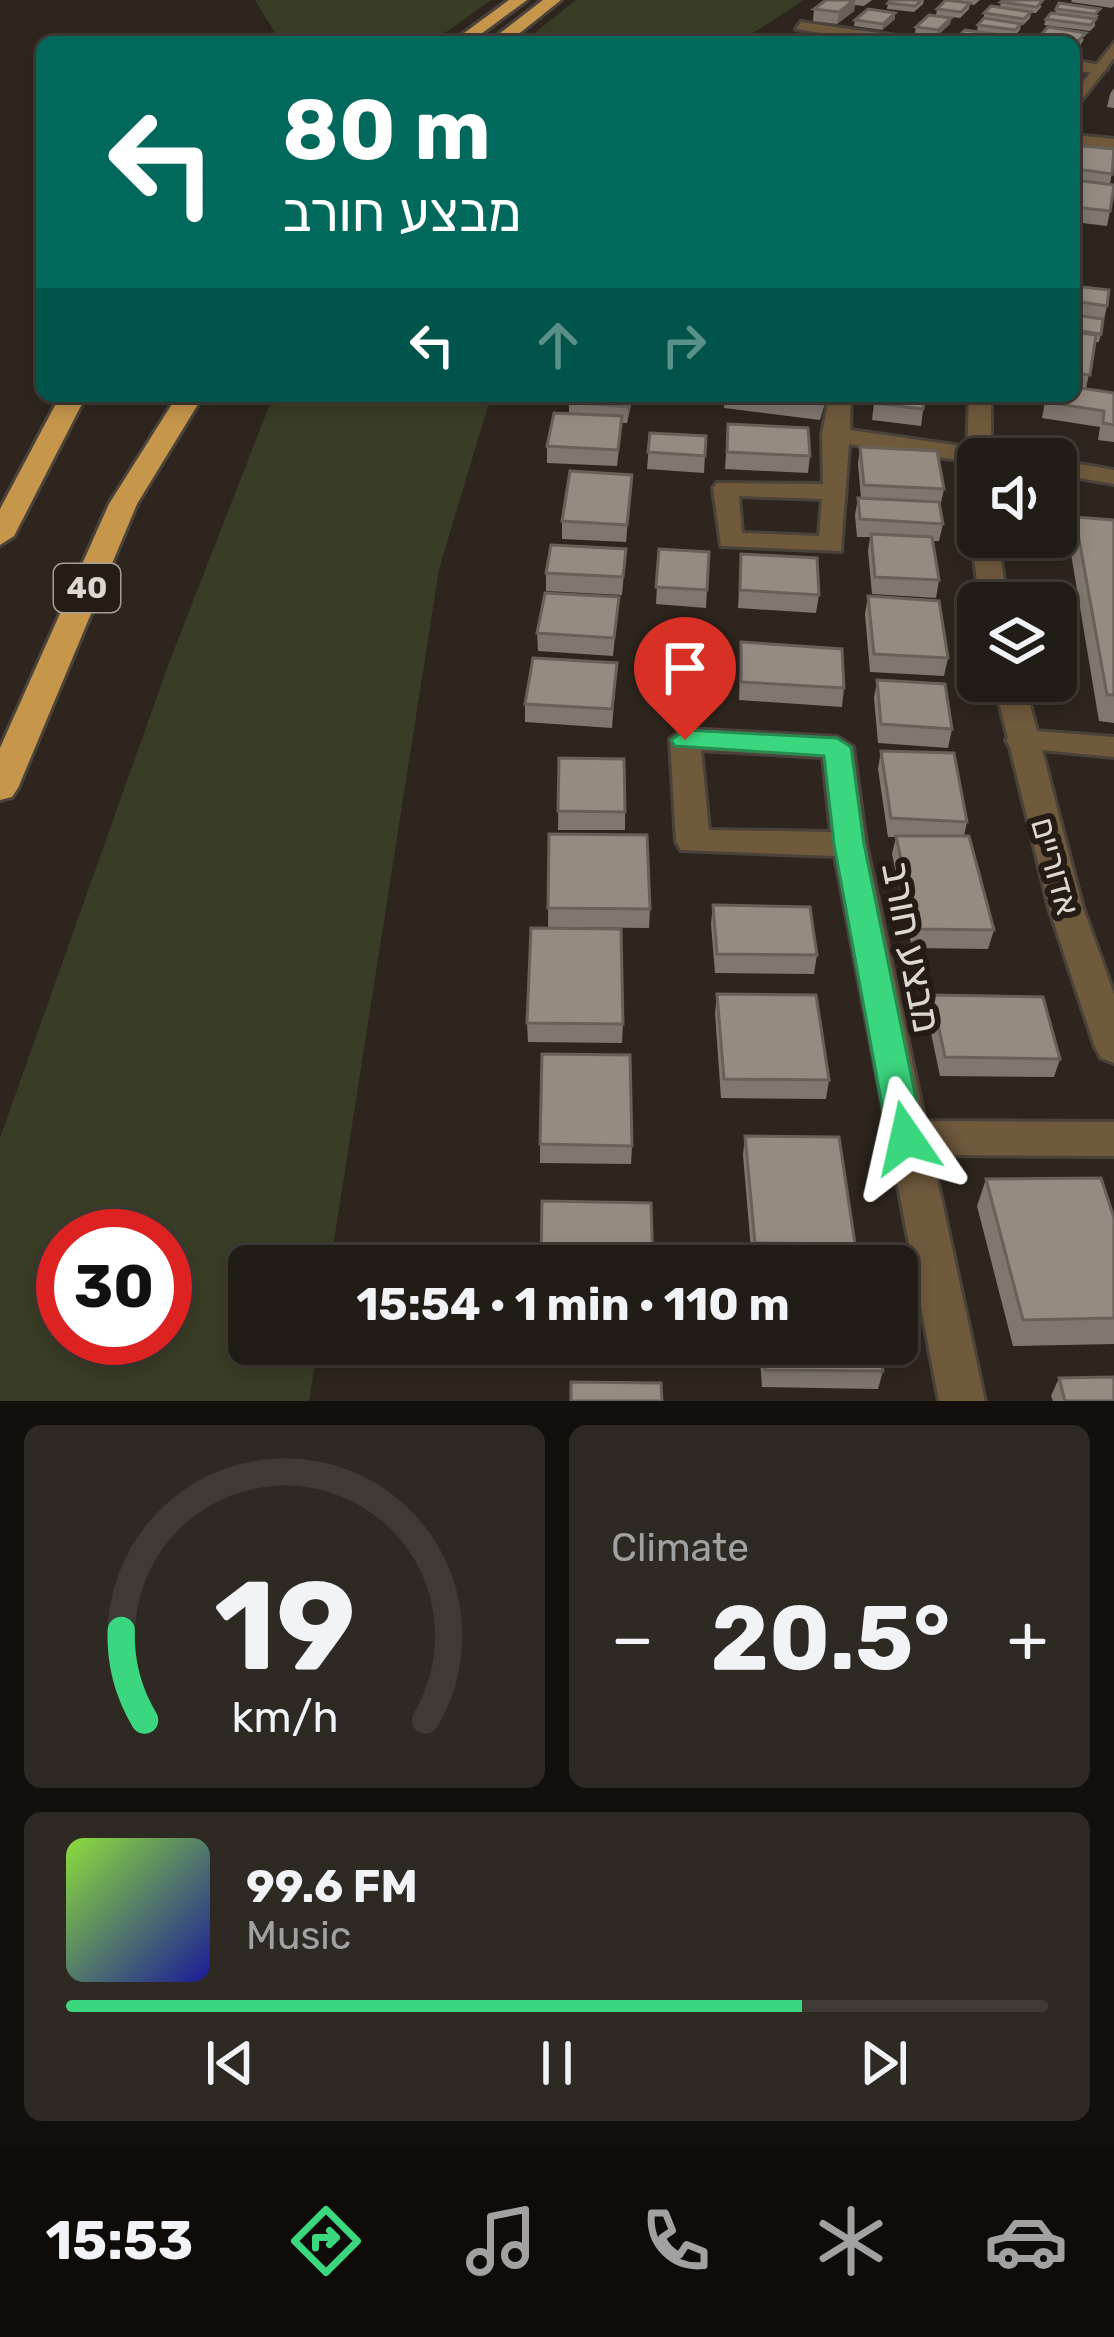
<!DOCTYPE html>
<html lang="en">
<head>
<meta charset="utf-8">
<style>
  body { margin:0; font-family:Rubik,"Noto Sans Hebrew",sans-serif; background:#2e2923; color:#f1f3f6; height:100vh; display:flex; flex-direction:column; font-size:45px; white-space:nowrap }
  * { box-sizing:border-box; margin:0 }
  p { font-size:39px; color:#a2a1a1 }
  .icon { flex:none; width:66px; height:66px; fill:none; stroke:currentColor; stroke-width:2; stroke-linecap:round; stroke-linejoin:round }
  .map { position:relative; height:1401px; overflow:hidden }
  .side { display:flex; flex-direction:column; gap:24px; padding:24px; background:#130f0c; flex:1 }
  .side>* { flex:none }
  .hud { position:absolute; left:36px; top:36px; width:1044px; height:366px; border-radius:18px; box-shadow:0 6px 18px #0003,0 0 0 3px #3f3a35; background:#00695c; color:#fff; overflow:hidden }
  .fabs { position:absolute; left:957px; top:438px; display:grid; gap:24px }
  .fabs a { display:grid; place-items:center; width:120px; height:120px; border-radius:18px; background:#221c16; box-shadow:0 6px 18px #0003,0 0 0 3px #3f3a35; font-size:60px }
  .speed { position:absolute; left:36px; top:1209px; display:flex; gap:24px; font-size:60px; font-weight:700; text-align:center }
  .speed>* { display:grid; place-content:center; width:156px; height:156px; border-radius:50%; background:#221c16; box-shadow:0 6px 18px #0003,0 0 0 3px #3f3a35; line-height:1 }
  .speed .limit { border:18px solid #d22; background:#fff; color:#111 }
  .pin { position:absolute; display:grid; place-items:center; width:102px; height:102px; color:#fff; margin:-123px -51px; border-radius:50% 50% 50% 0; rotate:-45deg; box-shadow:0 0 12px #0007 }
  .pin .icon { rotate:45deg }
  .me { position:absolute; width:132px; margin:-66px; rotate:349deg; stroke-linejoin:round; filter:drop-shadow(0 0 9px #0008) }
  .turn { display:flex; align-items:center; gap:42px; height:252px; padding:0 48px; font-size:54px }
  .turn .icon { width:156px; height:156px; stroke-width:2.5 }
  .turn b { display:block; font-size:84px; line-height:102px }
  .lanes { display:flex; align-items:center; height:114px; padding:0 48px; background:#0003; justify-content:center; gap:60px; direction:ltr }
  .lanes .off { opacity:.35 }
  .big { font-size:90px; font-weight:700; line-height:1.1 }
  .side .card { flex:1; display:flex; flex-direction:column; justify-content:center; gap:18px; min-width:0; padding:0 42px; border-radius:18px; background:#2e2923 }
  .side .dial { align-items:center; gap:0 }
  .dial svg { height:312px; overflow:visible; fill:none; stroke:#3f3a35; stroke-width:7; stroke-linecap:round; text-anchor:middle }
  .dial text { fill:#f1f3f6; stroke:none }
  .song { display:flex; align-items:center; gap:36px }
  .cover { width:144px; height:144px; border-radius:18px; background:linear-gradient(135deg,hsl(90 70% 55%),hsl(240 70% 35%)) }
  .played { height:12px; border-radius:6px; background:linear-gradient(90deg,#3bd77e 75%,#3f3a35 75%) }
  .keys { display:flex; justify-content:space-around; direction:ltr }
  .heat { display:flex; justify-content:space-between; align-items:center; font-size:66px; direction:ltr }
  .side .tiles { flex:1; display:grid; gap:24px; grid-template-columns:1fr 1fr }
  .card:last-child { grid-column:span 2 }
  .trip { position:absolute; left:228px; top:1245px; width:690px; height:120px; border-radius:18px; background:#221c16; box-shadow:0 6px 18px #0003,0 0 0 3px #3f3a35; font-weight:700; line-height:120px; text-align:center }
  .tabs { display:flex; height:192px; justify-content:space-around; align-items:center; background:#0e0b09; color:#a2a1a1 }
  .tabs .icon { width:84px; height:84px }
  .tabs .on { color:#3bd77e }
  .tabs b { font-size:54px; color:#f1f3f6 }
  .map>svg:first-child { display:block }
  .green { fill:#3a3d25; fill-rule:evenodd }
  .lines { fill:none; stroke-linecap:round; stroke-linejoin:round }
  .minor-casing { stroke:#4a423b; stroke-width:6 }
  .tertiary-casing { stroke:#4a423b; stroke-width:6 }
  .trunk-casing { stroke:#4a423b; stroke-width:6 }
  .minor { fill:#705a3c; fill-rule:evenodd }
  .tertiary { fill:#705a3c; fill-rule:evenodd }
  .trunk { fill:#c6964b; fill-rule:evenodd }
  .wall { fill:#80786f }
  .shaded-wall { fill:#68615a }
  .building { fill:#958b81; stroke:#68615a; stroke-width:3 }
  .route { fill:#3bd77e; stroke:#268c52; stroke-width:3 }
  .labels { text-anchor:middle; stroke-width:12; stroke-linejoin:round; paint-order:stroke }
  .shield { fill:#241c15; stroke:#a69f99; stroke-width:3 }
  .shield-label { font-size:30px; font-weight:bold; fill:#ddd7d2 }
  .street-label { font-size:33px; fill:#ddd7d2; stroke:#241c15 }
  .near-street-label { font-size:39px; fill:#ddd7d2; stroke:#241c15 }
</style>
</head>
<body>
<div class="map">
<svg width="1114" height="1401" viewBox="0 0 1114 1401">
  <rect width="100%" height="100%" fill="#2e261e"/>
  <g class="green">
    <path d="M255,0H491L432,42H275L274,31Z"/>
    <path d="M576,0H804L739,42H523Z"/>
    <path d="M273,396H491L439,569L330,1266H249V1344H318L309,1401H0V1138L169,663ZM63,1236H165V1338H63Z"/>
  </g>
  <g class="lines">
    <g class="minor-casing">
      <g id="minor">
        <path d="M801,22L910,38L917,42H880L796,29Z"/>
        <path d="M1074,60L1104,66L1107,69L1099,74L1074,70Z"/>
        <path d="M829,396H851L850,430L1003,452L1015,459L978,463L849,444L841,551L721,546L713,488L717,483L823,484L822,435ZM739,496L822,499L819,536L742,533Z"/>
        <path d="M1056,460L1114,470V484L1056,474Z"/>
        <path d="M685,729L837,737L853,747L866,844L925,1121L1114,1122V1156L932,1155L985,1401H939L835,856L681,850L676,842L670,739ZM701,750L823,757L831,832L709,830Z"/>
        <path d="M1021,730L1114,737V757L1010,747L1006,740Z"/>
      </g>
    </g>
    <g class="tertiary-casing">
      <g id="tertiary">
        <path d="M1114,43V58L1074,110V93Z"/>
        <path d="M1074,135L1114,139V149L1074,145Z"/>
        <path d="M969,396H991V459H978V490L966,483Z"/>
        <path d="M978,531V537H997L1008,603H980L971,537Z"/>
        <path d="M994,681H1024L1083,908L1114,994V1063L1101,1058L1095,1047L1049,908Z"/>
      </g>
    </g>
    <g class="trunk-casing">
      <g id="trunk">
        <path d="M509,0H527L470,42H452Z"/>
        <path d="M543,0H561L511,40H499V34Z"/>
        <path d="M60,396H86L14,536L0,545V509Z"/>
        <path d="M177,396H203L137,504L18,788L12,797L0,800V748L109,504Z"/>
      </g>
    </g>
    <use href="#minor" class="minor"/>
    <use href="#tertiary" class="tertiary"/>
    <use href="#trunk" class="trunk"/>
  </g>
  <g class="wall">
    <path d="M826,0H872L864,6L855,5L854,11L837,24L813,21L814,9Z"/>
    <path d="M891,0H924L923,4L914,12L887,9L888,3Z"/>
    <path d="M943,0H980L974,5L970,4L969,9L960,18L936,15L937,9L945,1Z"/>
    <path d="M1072,0H1114V6L1112,8L1071,2Z"/>
    <path d="M1001,2L1042,6L1036,13H1031L1030,18L1023,25L1021,24L1020,30L1014,36L977,31L978,25L984,19V13L1000,7Z"/>
    <path d="M1056,9L1099,15L1095,19V26L1090,31L1044,25L1046,19L1055,14Z"/>
    <path d="M895,13V19L882,30L854,26L855,20Z"/>
    <path d="M951,18L950,24L937,36L915,33L916,27Z"/>
    <path d="M959,35L1007,42L958,41Z"/>
    <path d="M1040,36L1084,39L1074,56V42H1036Z"/>
    <path d="M1114,88V108L1107,107L1110,94Z"/>
    <path d="M1082,146L1114,161L1110,184V211L1107,226L1074,222V181Z"/>
    <path d="M1074,286L1107,306L1099,342H1095L1086,389L1114,393V442L1098,440L1100,427L1042,418L1046,396H1074Z"/>
    <path d="M633,396L627,423H622L617,466L547,463V446L569,413V402Z"/>
    <path d="M659,396H696L693,405L659,401Z"/>
    <path d="M725,396H827L820,420L724,408Z"/>
    <path d="M925,396L921,426L872,420L874,403Z"/>
    <path d="M728,424L810,456L808,473L725,469Z"/>
    <path d="M650,433L706,436L704,473L647,469Z"/>
    <path d="M860,447L944,489L940,507L943,524L939,541H933L939,580L936,598L872,594L868,551L870,537H857L855,515L858,498H861L858,464Z"/>
    <path d="M632,475L626,542L562,539V521Z"/>
    <path d="M1075,517L1114,520V723L1099,721L1069,542Z"/>
    <path d="M626,549L622,595L546,591V573Z"/>
    <path d="M659,549L709,552L706,608L656,604Z"/>
    <path d="M741,554L819,595L816,613L738,608Z"/>
    <path d="M868,596L948,658L944,676L870,672L865,614Z"/>
    <path d="M619,597L613,656L538,651L537,633Z"/>
    <path d="M741,642L844,688L842,707L739,700Z"/>
    <path d="M659,643L708,646L705,698L656,695Z"/>
    <path d="M617,663L612,728L525,722V704Z"/>
    <path d="M877,680L952,729L948,748L878,743L874,698Z"/>
    <path d="M881,751L967,822L964,836L994,930L988,949L912,948L892,854L896,837H888L878,769Z"/>
    <path d="M559,758L625,812V830H558Z"/>
    <path d="M549,834L650,909L649,928L548,927Z"/>
    <path d="M713,905L817,955L814,974L715,973L711,924Z"/>
    <path d="M717,994L829,1080L826,1099L721,1098L715,1013Z"/>
    <path d="M932,995L1060,1059L1054,1077L940,1076L927,1014Z"/>
    <path d="M527,1023L623,1024L622,1043L528,1042Z"/>
    <path d="M745,1136L855,1244L851,1263L752,1261L743,1155Z"/>
    <path d="M540,1144L632,1146L631,1164L540,1163Z"/>
    <path d="M986,1179L1114,1218V1344L1013,1346L977,1206Z"/>
    <path d="M759,1344H879L883,1371L878,1389L762,1387Z"/>
    <path d="M1059,1378L1114,1401H1053L1051,1396Z"/>
  </g>
  <g class="shaded-wall">
    <path d="M855,0L854,11L837,24L839,12Z"/>
    <path d="M895,13V19L882,30L883,24Z"/>
    <path d="M951,18L950,24L937,36L938,30Z"/>
    <path d="M630,396H633L627,423L628,407Z"/>
  </g>
  <g class="building">
    <path d="M826,0H854L839,12L814,9Z"/>
    <path d="M891,0H922L915,6L888,3Z"/>
    <path d="M946,0L970,3L961,12L937,9Z"/>
    <path d="M1004,0H1043L1037,7L1001,2Z"/>
    <path d="M1059,3L1100,9L1095,14L1056,9Z"/>
    <path d="M991,6L1031,12L1024,19L984,13Z"/>
    <path d="M868,9L895,13L883,24L855,20Z"/>
    <path d="M1051,13L1096,19L1091,25L1046,19Z"/>
    <path d="M929,15L951,18L938,30L916,27Z"/>
    <path d="M984,18L1021,24L1015,30L978,25Z"/>
    <path d="M1048,27L1086,33L1078,41L1040,36Z"/>
    <path d="M965,30L1008,36L1002,41L959,35Z"/>
    <path d="M862,32L896,37L890,42H850Z"/>
    <path d="M915,38L940,42H911Z"/>
    <path d="M1082,146L1114,149L1112,174L1077,169Z"/>
    <path d="M1075,180L1114,185L1110,211L1074,207Z"/>
    <path d="M1074,286L1109,290L1107,306L1074,301Z"/>
    <path d="M1074,315L1103,319L1101,334L1074,330Z"/>
    <path d="M1074,332L1096,335L1090,375L1074,373Z"/>
    <path d="M1074,387L1114,393V425L1103,423L1104,411L1046,402L1047,396H1074Z"/>
    <path d="M570,396H630L628,407L569,402Z"/>
    <path d="M761,396H824L822,404Z"/>
    <path d="M876,396H925L923,409L874,403Z"/>
    <path d="M554,413L622,416L618,450L547,446Z"/>
    <path d="M728,424L808,428L810,456L727,452Z"/>
    <path d="M650,433L706,436L705,456L648,452Z"/>
    <path d="M860,447L937,451L944,489L864,485Z"/>
    <path d="M570,471L632,475L627,525L562,521Z"/>
    <path d="M858,498L939,502L943,524L860,519Z"/>
    <path d="M1075,517L1114,520V695H1107Z"/>
    <path d="M871,534L932,537L939,580L875,577Z"/>
    <path d="M551,545L626,549L623,577L546,573Z"/>
    <path d="M659,549L709,552L707,590L656,587Z"/>
    <path d="M741,554L817,558L819,595L740,590Z"/>
    <path d="M545,593L619,597L614,638L537,633Z"/>
    <path d="M868,596L939,601L948,658L874,654Z"/>
    <path d="M741,642L842,649L844,688L741,682Z"/>
    <path d="M659,643L708,646L706,680L657,677Z"/>
    <path d="M533,658L617,663L612,709L525,704Z"/>
    <path d="M877,680L945,684L952,729L881,724Z"/>
    <path d="M881,751L954,753L967,822L891,818Z"/>
    <path d="M559,758L624,759L625,812L558,811Z"/>
    <path d="M549,834L647,835L650,909L548,908Z"/>
    <path d="M896,836H969L994,930L916,929Z"/>
    <path d="M713,905L810,907L817,955L717,954Z"/>
    <path d="M531,928L621,929L623,1024L527,1023Z"/>
    <path d="M717,994L816,995L829,1080L724,1079Z"/>
    <path d="M932,995L1043,997L1060,1059L945,1057Z"/>
    <path d="M542,1054L630,1055L632,1146L540,1144Z"/>
    <path d="M745,1136L839,1137L855,1244L755,1243Z"/>
    <path d="M1101,1178L1114,1218V1318L1023,1320L986,1179Z"/>
    <path d="M542,1201L651,1203L653,1266H541Z"/>
    <path d="M763,1344H879L883,1371L765,1370Z"/>
    <path d="M1114,1377V1401H1065L1059,1378Z"/>
    <path d="M571,1382L661,1383L662,1401H571Z"/>
  </g>
  <path class="route" d="M685,730L837,738L851,747L864,844L924,1138L919,1149L906,1153L893,1149L888,1138L834,844L824,756L675,746L671,740Z"/>
  <g class="labels">
    <rect class="shield" x="54" y="564" width="66" height="48" rx="9"/>
    <g class="shield-label">
      <text x="87" y="598">40</text>
    </g>
    <g class="street-label">
      <text transform="translate(1056 866) rotate(74)" y="12">אדוריים</text>
    </g>
    <g class="near-street-label">
      <text transform="translate(912 947) rotate(79)" y="14">מבצע חורב</text>
    </g>
  </g>
</svg>
<div class="fabs">
<a><svg class="icon" aria-label="sound" viewBox="0 0 24 24"><path d="M4 9h4l5-4v14l-5-4H4zM17 9q2 3 0 6"/></svg></a>
<a><svg class="icon" aria-label="layers" viewBox="0 0 24 24"><path d="M12 4l9 5-9 5-9-5zM3 14l9 5 9-5"/></svg></a>
</div>
<div class="speed"><div class="limit">30</div></div>
<div class="pin" style="left:685px;top:740px;background:#d93025"><svg class="icon" aria-label="arrive" viewBox="0 0 24 24"><path d="M6 21V4h12l-3 4 3 4H6"/></svg></div>
<svg class="me" style="left:906px;top:1138px" viewBox="-20 -20 40 40"><path d="M0-17L14 15 0 8-14 15z" fill="#3bd77e" stroke="#fff" stroke-width="4"/></svg>
<div class="trip">15:54 · 1 min · 110 m</div>
<div class="hud">
<div class="turn"><svg class="icon" aria-label="left" viewBox="0 0 24 24"><path d="M17 20v-9H6M10 6l-5 5 5 5"/></svg><div><b>80 m</b>מבצע חורב</div></div>
<div class="lanes"><svg class="icon" aria-label="left" viewBox="0 0 24 24"><path d="M17 20v-9H6M10 6l-5 5 5 5"/></svg><svg class="icon off" aria-label="ahead" viewBox="0 0 24 24"><path d="M12 20V5M6 11l6-6 6 6"/></svg><svg class="icon off" aria-label="right" viewBox="0 0 24 24"><path d="M7 20v-9h11M14 6l5 5-5 5"/></svg></div>
</div>
</div>
<section class="side">
<div class="tiles">
<div class="card dial"><svg viewBox="0 0 100 80">
<path d="M14 69A42 42 0 1 1 86 69"/>
<path d="M14 69A42 42 0 0 1 8 46" stroke="#3bd77e"/>
<text x="50" y="56" font-size="32" font-weight="700">19</text>
<text x="50" y="72" font-size="11">km/h</text>
</svg></div>
<div class="card"><p>Climate</p>
<div class="heat"><a>−</a><b class="big">20.5°</b><a>+</a></div>
</div>
<div class="card">
<div class="song"><i class="cover"></i><div><b>99.6 FM</b><p>Music</p></div></div>
<div class="played"></div>
<div class="keys"><svg class="icon" aria-label="previous" viewBox="0 0 24 24"><path d="M18 5L8 12l10 7zM5 5v14"/></svg><svg class="icon" aria-label="pause" viewBox="0 0 24 24"><path d="M8 5v14M16 5v14"/></svg><svg class="icon" aria-label="next" viewBox="0 0 24 24"><path d="M6 5l10 7-10 7zM19 5v14"/></svg></div>
</div>
</div>
</section>
<nav class="tabs">
<b>15:53</b>
<svg class="icon on" aria-label="directions" viewBox="0 0 24 24"><path d="M12 3l9 9-9 9-9-9zM9 14v-3h6M13 9l2 2-2 2"/></svg>
<svg class="icon" aria-label="music" viewBox="0 0 24 24"><path d="M9 18V5l10-2v13"/><circle cx="6" cy="18" r="3"/><circle cx="16" cy="16" r="3"/></svg>
<svg class="icon" aria-label="phone" viewBox="0 0 24 24"><path d="M5 4h4l2 5-3 2q2 4 5 5l2-3 5 2v4C11 20 4 13 5 4z"/></svg>
<svg class="icon" aria-label="climate" viewBox="0 0 24 24"><path d="M12 3v18M4 7l16 10M4 17L20 7"/></svg>
<svg class="icon" aria-label="car" viewBox="0 0 24 24"><path d="M5 17H2v-5l4-1 3-4h7l3 4 3 1v5h-3M9 17h6M6 11h13"/><circle cx="7" cy="17" r="2"/><circle cx="17" cy="17" r="2"/></svg>
</nav>
</body>
</html>
